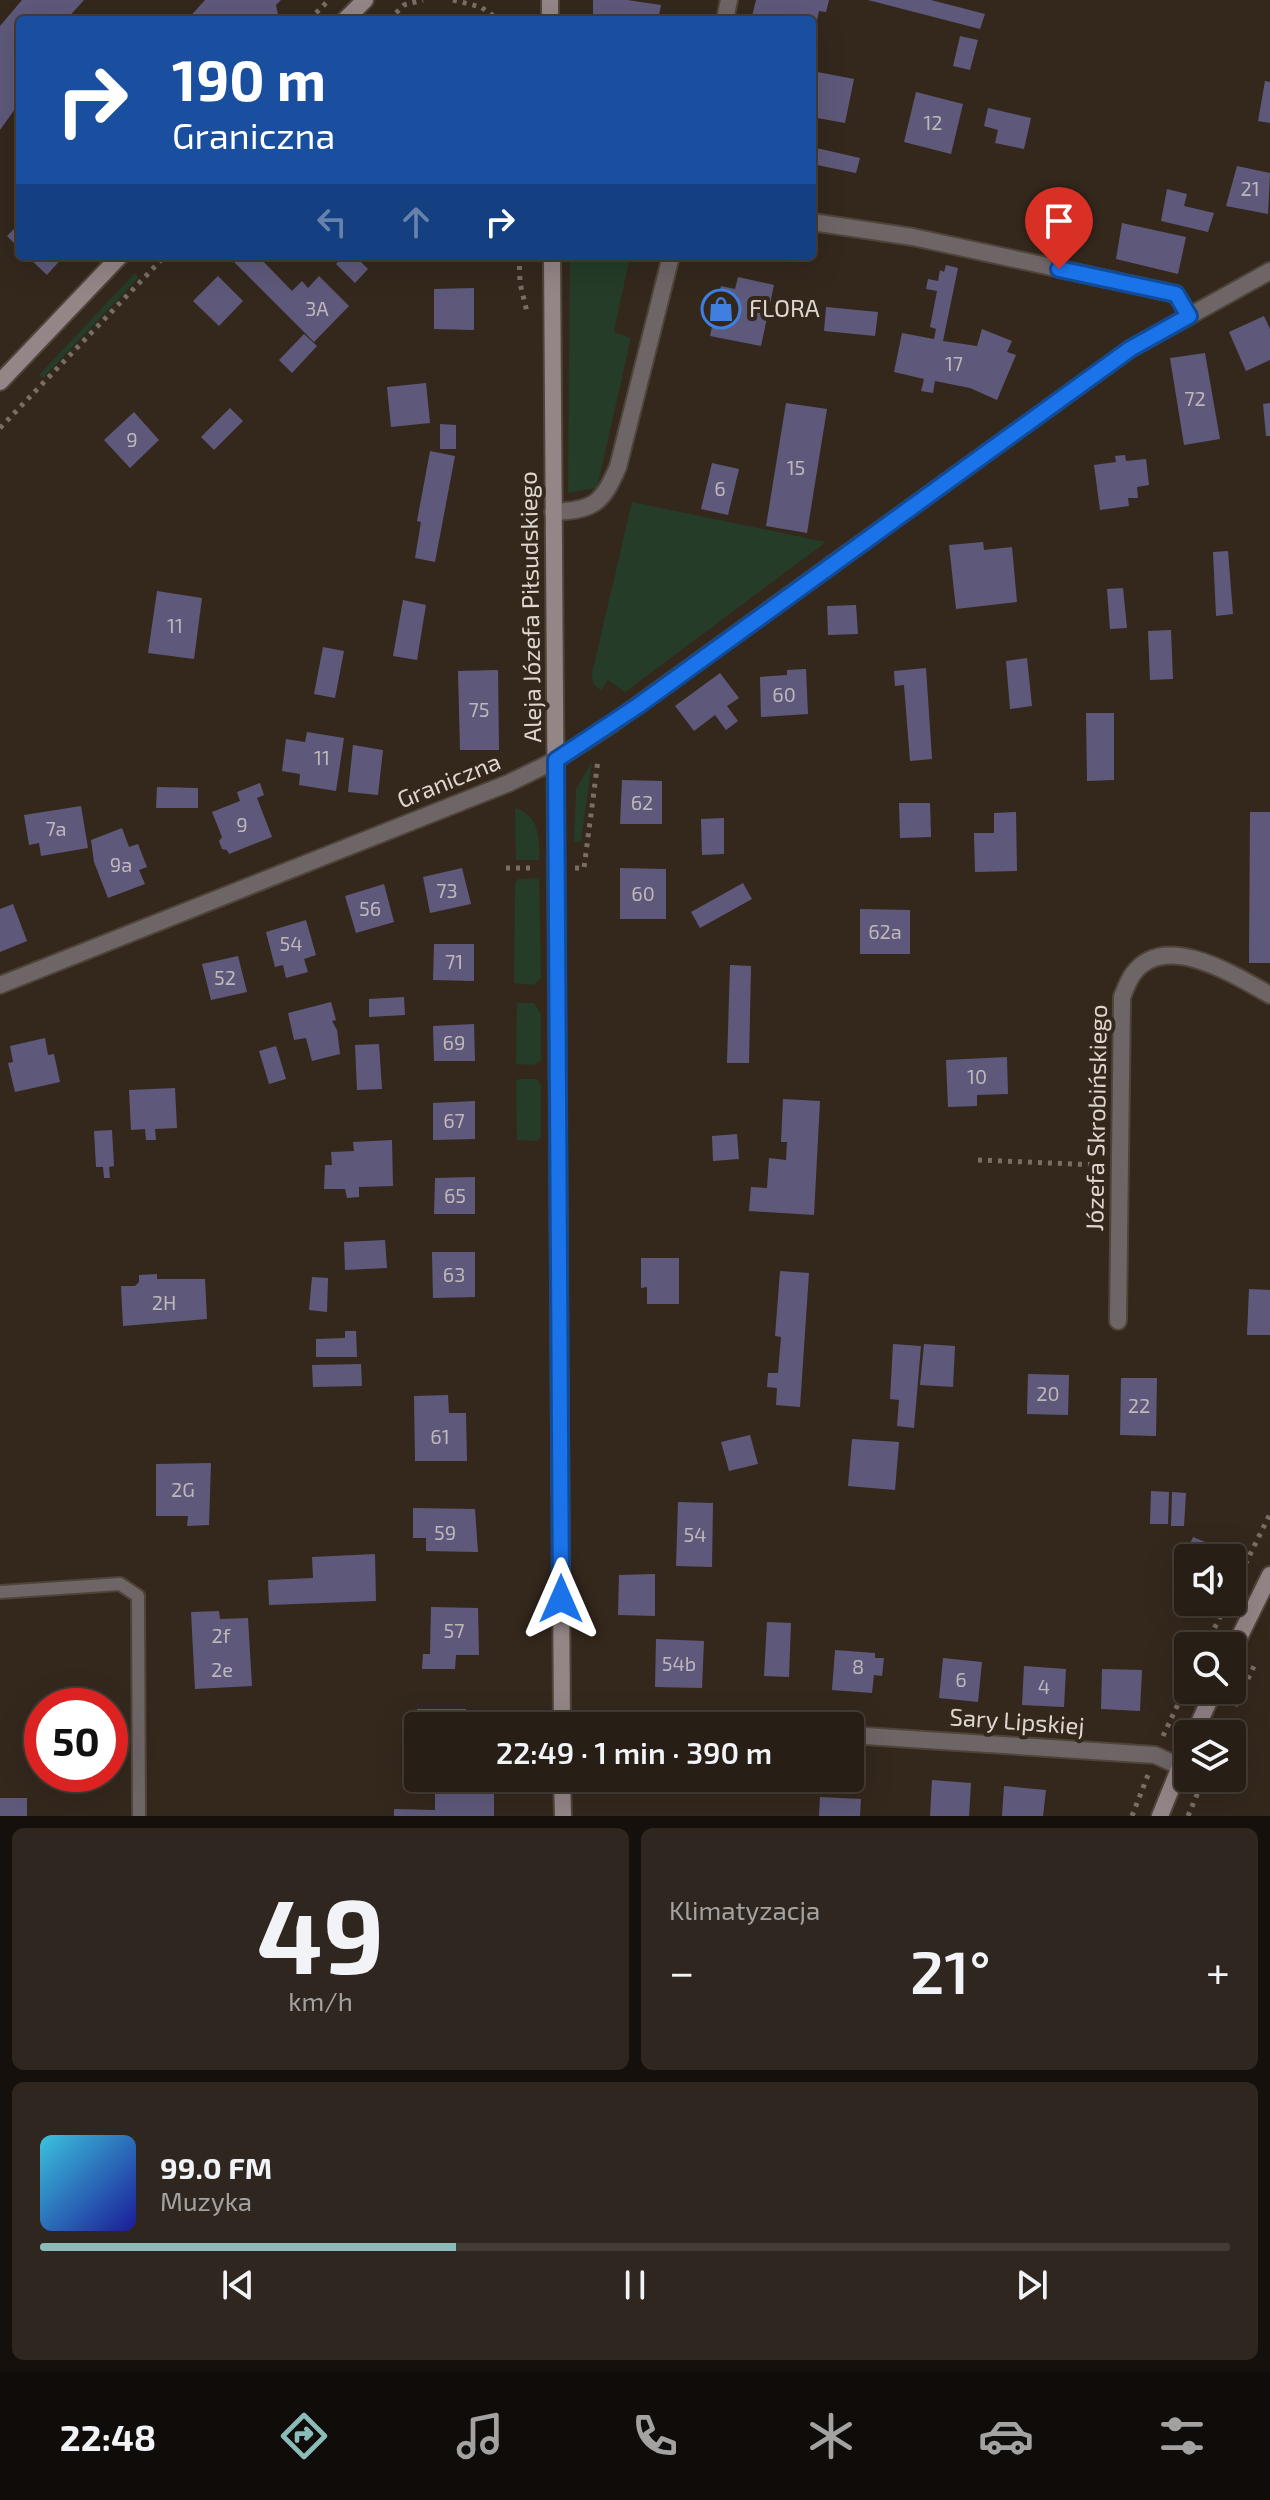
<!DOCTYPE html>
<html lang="pl">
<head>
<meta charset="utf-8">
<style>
  body { margin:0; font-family:"Exo 2",sans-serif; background:#2f271f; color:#f1f3f6; height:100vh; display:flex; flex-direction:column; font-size:30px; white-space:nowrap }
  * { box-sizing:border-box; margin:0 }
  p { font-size:26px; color:#a4a2a1 }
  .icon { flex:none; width:44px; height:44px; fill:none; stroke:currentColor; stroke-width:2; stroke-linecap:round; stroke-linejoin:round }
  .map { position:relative; height:1816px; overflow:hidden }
  .drawer { display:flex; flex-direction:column; gap:12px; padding:12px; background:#15100c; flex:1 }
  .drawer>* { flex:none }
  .banner { position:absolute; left:16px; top:16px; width:800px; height:244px; border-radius:8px; box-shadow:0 8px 32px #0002,0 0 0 2px #433c35; background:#1a4fa0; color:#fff; overflow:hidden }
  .fabs { position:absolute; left:1174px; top:1544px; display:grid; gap:16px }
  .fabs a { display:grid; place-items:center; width:72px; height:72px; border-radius:8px; background:#271e16; box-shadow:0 8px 32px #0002,0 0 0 2px #433c35; font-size:40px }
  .speed { position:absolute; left:24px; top:1688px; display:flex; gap:16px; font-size:40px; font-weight:700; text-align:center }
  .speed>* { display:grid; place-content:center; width:104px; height:104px; border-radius:50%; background:#271e16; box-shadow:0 8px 32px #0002,0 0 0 2px #433c35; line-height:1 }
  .speed .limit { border:12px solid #d22; background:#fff; color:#111 }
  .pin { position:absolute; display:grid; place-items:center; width:68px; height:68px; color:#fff; margin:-82px -34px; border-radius:50% 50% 50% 0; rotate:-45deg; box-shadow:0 0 8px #0007 }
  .pin .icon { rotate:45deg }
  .me { position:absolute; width:88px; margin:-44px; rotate:0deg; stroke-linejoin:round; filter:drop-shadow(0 0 6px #0008) }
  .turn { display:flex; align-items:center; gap:28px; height:168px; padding:0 24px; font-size:36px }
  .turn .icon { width:104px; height:104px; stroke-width:2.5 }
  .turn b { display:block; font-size:56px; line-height:68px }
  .lanes { display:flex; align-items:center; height:76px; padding:0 24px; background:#0003; justify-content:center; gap:40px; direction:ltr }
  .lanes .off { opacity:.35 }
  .big { font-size:60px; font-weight:600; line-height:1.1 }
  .drawer .widget { flex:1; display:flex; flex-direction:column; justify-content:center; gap:12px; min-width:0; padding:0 28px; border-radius:12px; background:#2f271f }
  .drawer .dial { align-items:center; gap:0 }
  .dial b { font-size:104px; line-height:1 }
  .song { display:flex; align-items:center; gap:24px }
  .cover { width:96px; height:96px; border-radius:12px; background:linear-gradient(135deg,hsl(190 70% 55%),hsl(240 70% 35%)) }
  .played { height:8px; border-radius:4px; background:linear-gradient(90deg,#8bbbb9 35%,#433c35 35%) }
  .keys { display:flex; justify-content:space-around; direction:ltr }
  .heat { display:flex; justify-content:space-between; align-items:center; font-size:44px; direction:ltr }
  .drawer .tiles { flex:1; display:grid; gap:12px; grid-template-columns:1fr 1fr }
  .widget:last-child { grid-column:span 2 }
  .trip { position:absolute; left:404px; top:1712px; width:460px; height:80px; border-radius:8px; background:#271e16; box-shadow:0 8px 32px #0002,0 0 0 2px #433c35; font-weight:600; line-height:80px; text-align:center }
  .tab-bar { display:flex; height:128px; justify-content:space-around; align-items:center; background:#100c09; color:#a4a2a1 }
  .tab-bar .icon { width:56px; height:56px }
  .tab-bar .selected { color:#8bbbb9 }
  .tab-bar b { font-size:36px; color:#f1f3f6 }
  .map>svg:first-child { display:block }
  .green { fill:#243c28 }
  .building { fill:#5e597a }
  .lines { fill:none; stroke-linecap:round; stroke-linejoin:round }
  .lane-casing { stroke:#4f4439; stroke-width:16 }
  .street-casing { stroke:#4f4439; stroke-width:20 }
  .secondary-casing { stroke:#4f4439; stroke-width:20 }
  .path { stroke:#796e65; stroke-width:5; stroke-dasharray:4 6; stroke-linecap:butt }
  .lane { stroke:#6e6566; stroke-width:12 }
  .street { stroke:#6e6566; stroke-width:16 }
  .secondary { stroke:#948587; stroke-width:16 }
  .route-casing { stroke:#114b97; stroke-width:20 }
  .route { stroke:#1a73e8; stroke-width:14 }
  .labels { text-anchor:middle; stroke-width:8; stroke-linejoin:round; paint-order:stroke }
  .number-label { font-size:20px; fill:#beb7ba }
  .poi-label { font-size:24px; fill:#ded6cf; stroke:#34281d; text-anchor:start }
  .street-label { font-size:24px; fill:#ded6cf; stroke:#34281d }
</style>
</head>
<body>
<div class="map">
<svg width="1270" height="1816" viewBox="0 0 1270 1816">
  <rect width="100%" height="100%" fill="#34281d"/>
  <g class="green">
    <path d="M570,256H630L614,332L631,338L597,488L568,493Z"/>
    <path d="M135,273L139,277L43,378L39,375Z"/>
    <path d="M632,502L826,542L625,692L608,680L601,691L593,683L592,673Z"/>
    <path d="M592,762L581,841L574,842L576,789Z"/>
    <path d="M515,808C539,815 540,839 539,860H516Z"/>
    <path d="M539,878L541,978L533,985L514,983L515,883L518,879Z"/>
    <path d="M517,1003H534L541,1014V1060L534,1065L516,1064Z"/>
    <path d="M519,1079H537L541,1085V1137L537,1141L517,1140L516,1081Z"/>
  </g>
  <g class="building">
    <path d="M22,0H84L66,20H20V102L0,130V26Z"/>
    <path d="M205,0H281L276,5L279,20H187Z"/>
    <path d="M593,0H627L661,5L658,20H593Z"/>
    <path d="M756,0H829L826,12L819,11L816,25L812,24V20H751Z"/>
    <path d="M868,0H931L985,14L980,29Z"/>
    <path d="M960,36L978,40L970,70L953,66Z"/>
    <path d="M812,71L854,79L845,123L812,117Z"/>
    <path d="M1265,81L1270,82V123L1258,121Z"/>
    <path d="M916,92L963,104L951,154L904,142Z"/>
    <path d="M988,108L1031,118L1024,149L995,143L998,130L984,126Z"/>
    <path d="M812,147L860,158L856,173L812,164Z"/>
    <path d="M1237,166L1270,173L1268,214L1226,206Z"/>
    <path d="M1167,189L1187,194L1184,206L1214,213L1208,232L1161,221Z"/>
    <path d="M20,223V249L7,236Z"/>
    <path d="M1122,223L1186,237L1178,274L1116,259Z"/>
    <path d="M27,256H64L47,275Z"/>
    <path d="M228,256H258L292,291L302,281L308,288L319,276L349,306L314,342Z"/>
    <path d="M344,256H355L368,269L355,283L336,264Z"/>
    <path d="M946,265L958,268L943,341L977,346L982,329L1012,341L1007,352L1016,355L997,400L970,388L935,381L933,393L921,391L924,379L894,372L902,333L934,339L936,329L930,327L937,291L926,289L928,279L938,281L940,270L944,272Z"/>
    <path d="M218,276L243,301L219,326L193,301Z"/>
    <path d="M738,277L774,285L761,346L710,336L721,286L735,289Z"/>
    <path d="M474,288V330L434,329V289Z"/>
    <path d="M826,307L878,312L875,336L824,331Z"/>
    <path d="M1264,316L1270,329V360L1246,371L1229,332Z"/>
    <path d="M304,334L317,346L292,373L279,360Z"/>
    <path d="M1205,353L1220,439L1184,445L1170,358Z"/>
    <path d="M426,383L430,423L391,427L387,387Z"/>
    <path d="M786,403L827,409L807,533L766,526Z"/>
    <path d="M1270,403V436H1266L1263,404Z"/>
    <path d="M230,408L243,421L214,450L201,437Z"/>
    <path d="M134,412L159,440L130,468L104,440Z"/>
    <path d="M440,424L456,425V449H440Z"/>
    <path d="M430,451L455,456L435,562L415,558L421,522L417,521Z"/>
    <path d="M1125,455L1126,461L1146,459L1149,485L1137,487L1138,498H1128L1129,506L1100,510L1094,465L1116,462L1115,456Z"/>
    <path d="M712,463L739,469L728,515L701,509Z"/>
    <path d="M983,542L984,550L1012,547L1017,602L956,609L949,545Z"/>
    <path d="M1228,551L1233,614L1216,616L1213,552Z"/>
    <path d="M1123,588L1127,628L1110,629L1107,589Z"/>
    <path d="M157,591L202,598L194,659L148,653Z"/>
    <path d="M403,600L426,605L417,660L393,656Z"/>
    <path d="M856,605L858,634L828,635L827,606Z"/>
    <path d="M1171,630L1173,679L1150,680L1148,631Z"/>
    <path d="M323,647L344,651L335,698L314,694Z"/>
    <path d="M1027,658L1032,706L1010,709L1006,661Z"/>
    <path d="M926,668L932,759L910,761L904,685L895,686L894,671Z"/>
    <path d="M806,669L808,714L761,717L760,677L787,675V670Z"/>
    <path d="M498,670L499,750H460L458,671Z"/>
    <path d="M720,673L739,698L727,706L738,721L726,730L715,715L694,731L675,706Z"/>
    <path d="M1086,713H1114V780L1087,781Z"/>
    <path d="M307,732L344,738L336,791L299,785L300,774L282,771L286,739L305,742Z"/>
    <path d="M353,745L383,750L378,795L348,792Z"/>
    <path d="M622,780L662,781V824H620Z"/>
    <path d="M260,783L264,795L257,798L272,837L229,854L227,850L222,849L219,841L222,837L212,812L240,801L237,792Z"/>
    <path d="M157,787L198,788V808H156Z"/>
    <path d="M899,803H930L931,837L900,838Z"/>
    <path d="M81,806L88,848L41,856L39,843L29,845L24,815Z"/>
    <path d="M1016,812L1017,871L975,872L974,833H994V813Z"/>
    <path d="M1250,812H1270V963H1249Z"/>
    <path d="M724,818V854L702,855L701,819Z"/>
    <path d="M122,828L129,847L138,844L147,867L139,870L145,884L108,898L94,862L91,840Z"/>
    <path d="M462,868L471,904L430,913L423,877Z"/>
    <path d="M620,868L666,869V919H620Z"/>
    <path d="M743,883L752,899L700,928L691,912Z"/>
    <path d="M384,884L394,922L356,933L345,896Z"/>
    <path d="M13,904L27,941L0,952V909Z"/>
    <path d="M860,909L910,910V954H860Z"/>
    <path d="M306,920L316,955L304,959L308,972L286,978L283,965L275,967L266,932Z"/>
    <path d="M434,944H474V981L433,980Z"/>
    <path d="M238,956L247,992L211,1000L202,964Z"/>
    <path d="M730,965L751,966L749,1063H727Z"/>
    <path d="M404,997L405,1015L369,1017V999Z"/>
    <path d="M331,1002L336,1020L332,1021L337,1030L340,1054L312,1061L306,1038L294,1040L288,1013Z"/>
    <path d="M474,1024L475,1061H434L433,1026Z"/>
    <path d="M45,1038L48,1055L54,1054L60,1082L15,1092L8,1063L13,1062L10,1046Z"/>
    <path d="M379,1044L382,1089L357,1090L355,1045Z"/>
    <path d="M276,1046L286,1079L269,1084L259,1051Z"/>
    <path d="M1007,1057L1008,1094L977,1095V1106L948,1107L946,1060Z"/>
    <path d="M175,1088L177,1128L155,1129L156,1140H146L145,1129L131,1130L129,1090Z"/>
    <path d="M783,1099L820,1101L814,1215L749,1211L751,1187L767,1188L769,1158L786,1160L787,1142H781Z"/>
    <path d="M475,1101V1139L433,1140V1103Z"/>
    <path d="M112,1130L114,1166L109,1167L110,1178H104L103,1167H96L94,1131Z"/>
    <path d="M737,1134L739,1159L713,1161L712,1136Z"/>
    <path d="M392,1140L393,1186L359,1187V1197L347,1198L345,1189H324L325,1165H332L331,1152L354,1151L353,1142Z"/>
    <path d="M475,1177V1214H434L435,1178Z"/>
    <path d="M385,1240L387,1268L345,1270L344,1242Z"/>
    <path d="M432,1252H475V1297L433,1298Z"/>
    <path d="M641,1258H679V1304H647V1287L641,1288Z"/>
    <path d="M780,1271L809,1273L800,1407L776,1405L777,1388L767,1387L768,1373H778L781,1337L775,1336Z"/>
    <path d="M157,1274V1279H205L207,1319L123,1326L121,1286H135L139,1282V1275Z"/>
    <path d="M312,1277L328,1278L327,1312L309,1310Z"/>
    <path d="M1249,1289L1270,1290V1335H1247Z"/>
    <path d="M345,1331H356L357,1357H316V1339L345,1338Z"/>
    <path d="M893,1344L921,1346L914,1428L897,1426L899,1400L890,1399Z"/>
    <path d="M924,1344L955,1346L953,1387L920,1385Z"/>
    <path d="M361,1364L362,1386L313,1387L312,1365Z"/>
    <path d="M1028,1374L1069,1375L1068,1415L1027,1414Z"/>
    <path d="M1121,1378H1157L1156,1436L1120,1435Z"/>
    <path d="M448,1395L449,1413H466L467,1461H415L414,1396Z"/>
    <path d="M750,1435L758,1464L729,1471L721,1442Z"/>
    <path d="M852,1439L899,1442L895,1490L848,1486Z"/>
    <path d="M211,1463L209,1525L187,1526L188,1516H156V1464Z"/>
    <path d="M1151,1491L1169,1492L1168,1524H1150Z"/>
    <path d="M1172,1492L1186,1493L1184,1526H1171Z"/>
    <path d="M678,1502L713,1503L712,1567L676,1566Z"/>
    <path d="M413,1508L475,1509L478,1552L426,1551V1538H413Z"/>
    <path d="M1193,1537L1222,1549L1219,1558H1188V1594L1179,1590L1187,1572L1179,1568Z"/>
    <path d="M375,1554L376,1601L269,1605L268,1580L313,1578L312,1557Z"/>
    <path d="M655,1574V1616L618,1615L619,1575Z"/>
    <path d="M431,1607L478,1608L479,1655H456L455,1669H422L423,1654H430Z"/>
    <path d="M219,1611L220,1619L248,1618L252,1686L195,1689L191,1612Z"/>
    <path d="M767,1622L791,1623L789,1677L764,1676Z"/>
    <path d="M656,1639L704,1641L702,1688L655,1687Z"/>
    <path d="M835,1650L875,1653V1658H884L882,1676L874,1675L872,1693L832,1690Z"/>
    <path d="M943,1658L982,1662L978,1702L939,1698Z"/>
    <path d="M1024,1666L1066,1669L1064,1707L1022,1705Z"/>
    <path d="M1102,1669L1142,1670L1140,1711L1101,1709Z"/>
    <rect x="417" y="1709" width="49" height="17"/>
    <path d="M932,1780L971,1783L969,1816H930Z"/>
    <path d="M1004,1786L1046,1790L1043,1816H1002Z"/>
    <path d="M494,1787V1816H394V1809L435,1810V1794L441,1793L445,1788Z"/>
    <path d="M820,1797L861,1799L860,1816H819Z"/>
    <rect x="0" y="1798" width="27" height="18"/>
  </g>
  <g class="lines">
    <g class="lane-casing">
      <path id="lane" d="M0,1592L120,1584L138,1596L139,1816"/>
    </g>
    <g class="street-casing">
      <g id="street">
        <path d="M725,20L729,0"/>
        <path d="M812,222L913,237L1176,294L1189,316"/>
        <path d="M553,512C594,510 602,504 618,467L671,256"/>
        <path d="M0,985L509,783L556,760L613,723L1130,349L1270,271"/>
        <path d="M1118,1321L1122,997C1125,990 1128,981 1133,974C1165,930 1236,976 1270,995"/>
        <path d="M850,1735L1155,1755L1179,1766"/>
      </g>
    </g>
    <g class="secondary-casing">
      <g id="secondary">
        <path d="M550,0V20"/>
        <path d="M345,20L365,0"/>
        <path d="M552,256L562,1726"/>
        <path d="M0,382L120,256"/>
        <path d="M1232,1652L1270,1575"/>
        <path d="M1194,1734L1214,1690"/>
        <path d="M562,1778L563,1816"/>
        <path d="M1160,1816L1188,1747"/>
      </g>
    </g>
    <g class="path">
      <path d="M453,0L481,7L499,20"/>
      <path d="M309,20L328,1"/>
      <path d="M389,20L404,5L423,0"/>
      <path d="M519,256L520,283L527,312"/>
      <path d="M0,428L165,256"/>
      <path d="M506,868H533"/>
      <path d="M575,868H584L598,760"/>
      <path d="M978,1160L1097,1165"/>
      <path d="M1232,1591L1270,1514"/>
      <path d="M1206,1646L1227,1602"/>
      <path d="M1235,1706L1255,1664"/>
      <path d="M1163,1736L1188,1683"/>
      <path d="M1132,1816L1148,1775"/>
      <path d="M1188,1816L1204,1778"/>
    </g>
    <use href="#lane" class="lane"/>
    <use href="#street" class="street"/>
    <use href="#secondary" class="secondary"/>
  </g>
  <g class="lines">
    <g class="route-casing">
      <path id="route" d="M561,1599L556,760L639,705L1130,349L1189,316L1176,294L1059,269"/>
    </g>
    <use href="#route" class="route"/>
  </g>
  <defs>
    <g id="shop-ring" transform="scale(2)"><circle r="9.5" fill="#34281d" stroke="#3f7fe0" stroke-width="1.5"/><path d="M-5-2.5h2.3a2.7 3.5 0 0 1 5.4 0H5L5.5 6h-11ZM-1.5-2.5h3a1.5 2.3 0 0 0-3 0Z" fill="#3f7fe0"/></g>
  </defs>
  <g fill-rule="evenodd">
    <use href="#shop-ring" x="721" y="309"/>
  </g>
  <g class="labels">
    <g class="number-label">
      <text x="933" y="130">12</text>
      <text x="1250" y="196">21</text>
      <text x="317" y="316">3A</text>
      <text x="954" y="371">17</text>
      <text x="1195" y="406">72</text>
      <text x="132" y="447">9</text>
      <text x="796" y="475">15</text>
      <text x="720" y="496">6</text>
      <text x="175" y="633">11</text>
      <text x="784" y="702">60</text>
      <text x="479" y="717">75</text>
      <text x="322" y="765">11</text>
      <text x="642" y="810">62</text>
      <text x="242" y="832">9</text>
      <text x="56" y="836">7a</text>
      <text x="121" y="872">9a</text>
      <text x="447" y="898">73</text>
      <text x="643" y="901">60</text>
      <text x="370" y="916">56</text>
      <text x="885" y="939">62a</text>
      <text x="291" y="951">54</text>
      <text x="454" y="969">71</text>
      <text x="225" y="985">52</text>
      <text x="454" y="1050">69</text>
      <text x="977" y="1084">10</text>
      <text x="454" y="1128">67</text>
      <text x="455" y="1203">65</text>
      <text x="454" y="1282">63</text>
      <text x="164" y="1310">2H</text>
      <text x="1048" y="1401">20</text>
      <text x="1139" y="1413">22</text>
      <text x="440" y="1444">61</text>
      <text x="183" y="1497">2G</text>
      <text x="445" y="1540">59</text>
      <text x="695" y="1542">54</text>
      <text x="454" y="1638">57</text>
      <text x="221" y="1643">2f</text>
      <text x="679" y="1671">54b</text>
      <text x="858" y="1674">8</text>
      <text x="222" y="1677">2e</text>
      <text x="961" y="1687">6</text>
      <text x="1044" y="1694">4</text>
    </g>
    <g class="poi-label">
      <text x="749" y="317">FLORA</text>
    </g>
    <g class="street-label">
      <text transform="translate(531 607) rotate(-91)" y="8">Aleja Józefa Piłsudskiego</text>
      <text transform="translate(449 781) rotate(-22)" y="8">Graniczna</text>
      <text transform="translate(1097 1118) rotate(-89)" y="8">Józefa Skrobińskiego</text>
      <text transform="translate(1017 1722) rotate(4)" y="8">Sary Lipskiej</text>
    </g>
  </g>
</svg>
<div class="fabs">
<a><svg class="icon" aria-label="sound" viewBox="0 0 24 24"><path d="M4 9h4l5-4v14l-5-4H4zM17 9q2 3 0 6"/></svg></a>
<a><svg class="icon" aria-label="search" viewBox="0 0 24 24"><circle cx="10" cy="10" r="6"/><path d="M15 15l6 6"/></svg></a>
<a><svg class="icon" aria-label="layers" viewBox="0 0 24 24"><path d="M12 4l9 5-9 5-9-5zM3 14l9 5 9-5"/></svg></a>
</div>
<div class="speed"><div class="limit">50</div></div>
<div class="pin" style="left:1059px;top:269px;background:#d93025"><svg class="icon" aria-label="arrive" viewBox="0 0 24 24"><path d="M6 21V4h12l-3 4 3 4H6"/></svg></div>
<svg class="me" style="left:561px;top:1599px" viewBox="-20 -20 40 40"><path d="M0-17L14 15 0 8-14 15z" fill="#1a73e8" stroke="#fff" stroke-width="4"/></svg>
<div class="trip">22:49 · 1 min · 390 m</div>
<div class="banner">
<div class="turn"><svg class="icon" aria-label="right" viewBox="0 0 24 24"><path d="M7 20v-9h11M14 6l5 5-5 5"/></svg><div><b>190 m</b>Graniczna</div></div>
<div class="lanes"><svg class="icon off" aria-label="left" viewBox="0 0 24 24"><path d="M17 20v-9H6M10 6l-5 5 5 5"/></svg><svg class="icon off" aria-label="ahead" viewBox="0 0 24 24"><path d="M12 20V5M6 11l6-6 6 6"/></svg><svg class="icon" aria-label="right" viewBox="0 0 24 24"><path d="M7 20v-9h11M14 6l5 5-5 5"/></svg></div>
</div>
</div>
<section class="drawer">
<div class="tiles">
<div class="widget dial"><b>49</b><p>km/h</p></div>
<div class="widget"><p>Klimatyzacja</p>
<div class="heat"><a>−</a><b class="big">21°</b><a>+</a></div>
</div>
<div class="widget">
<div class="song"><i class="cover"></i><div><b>99.0 FM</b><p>Muzyka</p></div></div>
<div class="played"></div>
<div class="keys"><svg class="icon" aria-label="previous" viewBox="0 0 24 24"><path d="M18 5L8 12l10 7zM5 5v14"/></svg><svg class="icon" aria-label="pause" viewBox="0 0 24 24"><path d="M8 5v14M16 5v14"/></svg><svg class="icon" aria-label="next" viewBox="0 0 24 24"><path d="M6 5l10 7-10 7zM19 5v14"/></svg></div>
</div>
</div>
</section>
<nav class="tab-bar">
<b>22:48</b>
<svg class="icon selected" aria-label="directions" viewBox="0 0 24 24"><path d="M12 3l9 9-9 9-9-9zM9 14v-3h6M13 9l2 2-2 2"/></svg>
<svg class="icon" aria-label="music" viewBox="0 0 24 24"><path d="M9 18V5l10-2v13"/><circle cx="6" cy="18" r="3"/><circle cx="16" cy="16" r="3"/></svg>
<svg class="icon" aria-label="phone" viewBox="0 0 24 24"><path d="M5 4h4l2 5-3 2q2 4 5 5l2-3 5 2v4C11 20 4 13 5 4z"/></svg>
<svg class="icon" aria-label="climate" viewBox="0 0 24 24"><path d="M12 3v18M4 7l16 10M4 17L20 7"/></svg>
<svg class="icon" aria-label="car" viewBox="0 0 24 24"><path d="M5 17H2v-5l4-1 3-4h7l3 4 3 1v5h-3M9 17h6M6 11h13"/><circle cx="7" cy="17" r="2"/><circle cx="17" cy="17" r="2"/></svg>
<svg class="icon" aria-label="filters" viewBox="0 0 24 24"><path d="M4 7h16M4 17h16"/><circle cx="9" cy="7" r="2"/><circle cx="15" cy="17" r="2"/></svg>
</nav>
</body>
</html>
